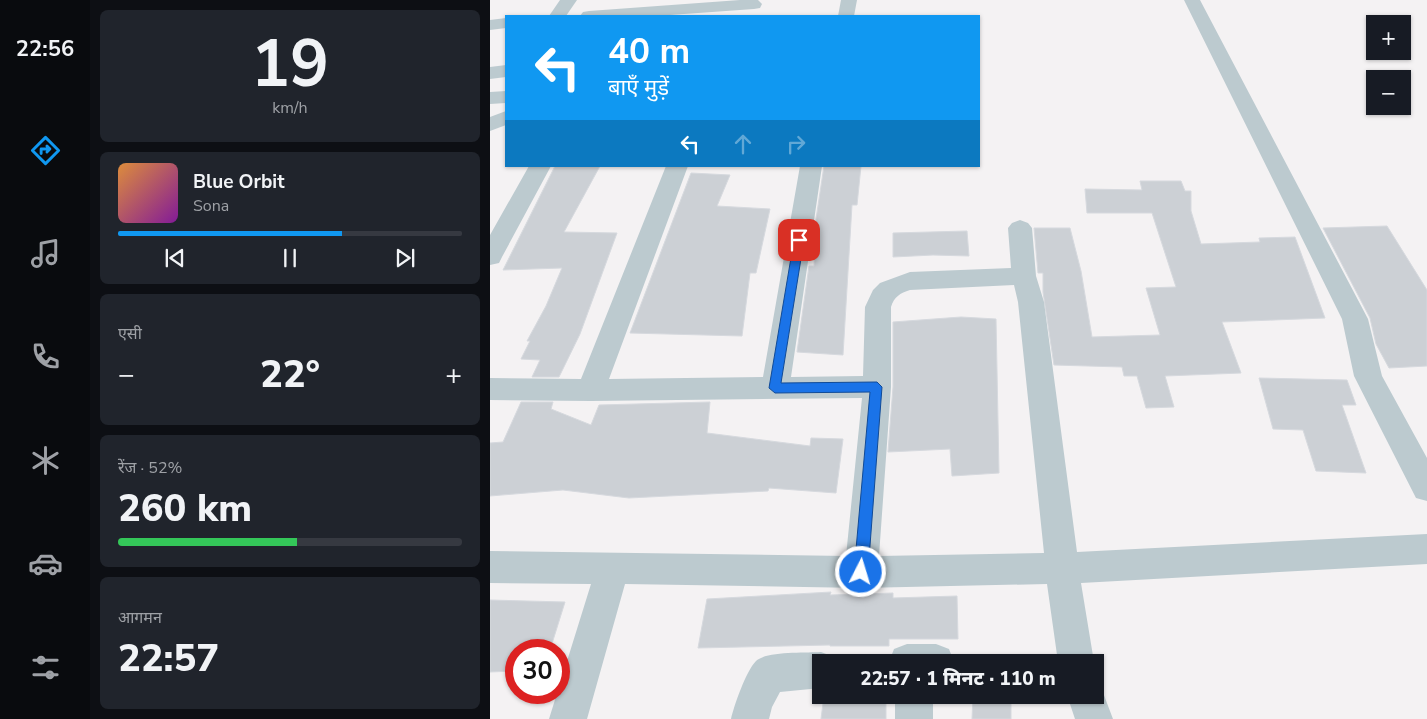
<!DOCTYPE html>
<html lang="hi">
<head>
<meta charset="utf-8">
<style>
  body { margin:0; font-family:"Nunito Sans","Noto Sans Devanagari",sans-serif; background:#20242c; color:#f1f3f6; height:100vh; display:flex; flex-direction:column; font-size:19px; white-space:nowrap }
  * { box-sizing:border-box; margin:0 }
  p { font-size:16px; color:#9ea1a6 }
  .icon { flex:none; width:28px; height:28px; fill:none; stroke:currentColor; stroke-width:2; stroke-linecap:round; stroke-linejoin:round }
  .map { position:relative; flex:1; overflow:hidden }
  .sheet { display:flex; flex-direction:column; gap:10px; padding:10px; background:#0d0f14; width:400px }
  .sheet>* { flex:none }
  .guide { position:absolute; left:15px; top:15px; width:475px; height:152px; border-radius:0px; box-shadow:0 1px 4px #0004; background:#1098f1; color:#fff; overflow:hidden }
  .tools { position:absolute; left:876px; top:15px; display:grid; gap:10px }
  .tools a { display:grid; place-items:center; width:45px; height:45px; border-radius:0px; background:#171b24; box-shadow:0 1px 4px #0004; font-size:25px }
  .speed { position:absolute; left:15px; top:639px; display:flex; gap:10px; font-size:25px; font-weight:700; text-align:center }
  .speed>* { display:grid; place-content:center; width:65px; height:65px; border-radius:50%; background:#171b24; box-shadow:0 1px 4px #0004; line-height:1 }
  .speed .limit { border:8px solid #d22; background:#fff; color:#111 }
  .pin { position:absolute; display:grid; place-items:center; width:42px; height:42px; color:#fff; margin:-21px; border-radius:10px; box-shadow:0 2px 8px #0006 }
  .me { position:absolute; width:55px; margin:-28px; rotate:5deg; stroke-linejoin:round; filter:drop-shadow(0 0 4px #0008) }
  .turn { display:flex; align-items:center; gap:18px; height:105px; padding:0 20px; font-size:22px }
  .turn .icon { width:65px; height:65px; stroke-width:2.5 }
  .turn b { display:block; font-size:35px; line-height:42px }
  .lanes { display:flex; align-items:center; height:48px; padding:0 20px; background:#0003; justify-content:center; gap:25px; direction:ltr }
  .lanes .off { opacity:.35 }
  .big { font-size:38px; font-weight:800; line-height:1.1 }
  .sheet .widget { flex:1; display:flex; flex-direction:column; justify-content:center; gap:8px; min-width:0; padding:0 18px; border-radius:8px; background:#20242c }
  .sheet .dial { align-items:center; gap:0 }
  .dial b { font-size:65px; line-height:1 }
  .song { display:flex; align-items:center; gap:15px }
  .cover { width:60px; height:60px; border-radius:8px; background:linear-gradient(135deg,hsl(30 70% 55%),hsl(290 70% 35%)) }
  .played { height:5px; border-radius:2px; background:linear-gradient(90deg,#1098f1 65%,#363941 65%) }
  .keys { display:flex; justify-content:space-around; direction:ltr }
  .heat { display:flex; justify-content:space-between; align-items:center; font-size:28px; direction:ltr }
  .charge { height:8px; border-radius:4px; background:linear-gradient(90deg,#34c759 52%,#363941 0) }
  .trip { position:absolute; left:322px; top:654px; width:292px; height:50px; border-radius:0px; background:#171b24; box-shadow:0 1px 4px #0004; font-weight:800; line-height:50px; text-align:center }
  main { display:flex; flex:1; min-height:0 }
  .tabs { display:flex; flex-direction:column; width:90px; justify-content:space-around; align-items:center; background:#090b0e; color:#9ea1a6 }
  .tabs .icon { width:35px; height:35px }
  .tabs .on { color:#1098f1 }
  .tabs b { font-size:22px; color:#f1f3f6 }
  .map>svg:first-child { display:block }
  .building { fill:#ccd0d5; stroke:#d6d9de }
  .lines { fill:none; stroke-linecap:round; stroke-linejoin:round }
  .minor { fill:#bccacf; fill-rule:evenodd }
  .route { fill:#1a73e8; stroke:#114b97 }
</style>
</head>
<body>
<main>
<nav class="tabs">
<b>22:56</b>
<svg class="icon on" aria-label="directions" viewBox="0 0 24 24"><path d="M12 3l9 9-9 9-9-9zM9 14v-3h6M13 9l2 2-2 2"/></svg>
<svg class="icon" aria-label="music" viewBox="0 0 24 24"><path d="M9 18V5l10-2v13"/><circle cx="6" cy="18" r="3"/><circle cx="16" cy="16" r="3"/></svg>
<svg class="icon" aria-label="phone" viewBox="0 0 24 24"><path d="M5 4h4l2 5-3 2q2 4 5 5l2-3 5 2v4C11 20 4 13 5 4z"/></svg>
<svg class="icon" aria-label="climate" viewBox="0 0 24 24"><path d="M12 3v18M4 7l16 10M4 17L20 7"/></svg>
<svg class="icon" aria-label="car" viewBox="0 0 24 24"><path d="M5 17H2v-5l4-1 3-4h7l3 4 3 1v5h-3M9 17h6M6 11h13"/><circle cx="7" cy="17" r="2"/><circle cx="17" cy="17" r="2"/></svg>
<svg class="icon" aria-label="filters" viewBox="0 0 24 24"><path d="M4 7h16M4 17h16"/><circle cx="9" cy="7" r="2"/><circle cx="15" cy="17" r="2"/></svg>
</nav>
<section class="sheet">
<div class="widget dial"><b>19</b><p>km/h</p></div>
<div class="widget">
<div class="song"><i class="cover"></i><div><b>Blue Orbit</b><p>Sona</p></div></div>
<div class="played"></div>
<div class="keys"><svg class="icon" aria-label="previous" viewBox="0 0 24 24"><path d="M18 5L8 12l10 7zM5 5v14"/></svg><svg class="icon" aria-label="pause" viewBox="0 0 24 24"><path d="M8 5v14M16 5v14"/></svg><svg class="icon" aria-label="next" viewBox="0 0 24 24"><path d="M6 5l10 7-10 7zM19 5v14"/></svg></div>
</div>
<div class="widget"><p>एसी</p>
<div class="heat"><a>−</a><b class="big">22°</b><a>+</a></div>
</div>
<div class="widget"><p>रेंज · 52%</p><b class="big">260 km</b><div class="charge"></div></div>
<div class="widget"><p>आगमन</p><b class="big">22:57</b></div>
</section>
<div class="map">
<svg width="937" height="719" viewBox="0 0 937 719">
  <rect width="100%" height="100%" fill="#f4f2f3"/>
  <g class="building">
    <path d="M65,166H110L74,232L127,233L90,334L69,377H42L50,360L31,359L40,341H37L56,306L72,268L13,270Z"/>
    <path d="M334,166H371L367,205H362L353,355L307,352L319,266H324L326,219Z"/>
    <path d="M201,173L240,175L227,206L280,209L266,273H260L252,336L140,333Z"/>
    <path d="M650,181H691L695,191H701V211L711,244L770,242L769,238L805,237L835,318L732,322L751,373L675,376L684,407L656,408L647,376H634L632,367L564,365L553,292V273H548L544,228H580L591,271L602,337L670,335L656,288L686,287L662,213H597L595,189L652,190Z"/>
    <path d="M897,226L937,290V366L899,368L886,344L880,318L833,228Z"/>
    <path d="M477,231L479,256L443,255L403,257V233Z"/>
    <path d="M471,317L506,319L509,473L462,476L460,449L398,452L403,387V322Z"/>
    <path d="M769,378L857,380L866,405H852L876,473L826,471L813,430L783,429Z"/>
    <path d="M31,402H63L61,409L101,425L109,405L220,402L217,433L320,446L321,438L353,439L346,493L279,488L278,491L139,498L73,490L0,496V443L13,442Z"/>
    <path d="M341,592L340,595L403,593V598L467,596L468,639H399V646H340V645L208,648L217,599Z"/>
    <path d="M0,600L75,602L60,650H26V671L0,672Z"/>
    <path d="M334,695H396V719H331Z"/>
    <path d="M483,695H521V719H482Z"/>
  </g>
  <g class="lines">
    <g class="minor">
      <path d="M70,0H87L76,16H59Z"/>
      <path d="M250,0H268L272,4L270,8L264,9L166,16H90L93,12L99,11Z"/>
      <path d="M351,0H367L364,16H348Z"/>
      <path d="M694,0H710L878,319L892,376L937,458V501L926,498L864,376L852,319Z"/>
      <path d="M16,18V28L0,30V20Z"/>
      <path d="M16,65V77L0,79V67Z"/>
      <path d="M16,91V103L0,104V92Z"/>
      <path d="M16,111V125L0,131V117Z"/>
      <path d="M39,166H61L12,257L9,263L0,265V235Z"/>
      <path d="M176,166H198L119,379L273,377L310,166H332L301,377L373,376L375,307L383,290L390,283L420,272L521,268L518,228L522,223L530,220L538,223L542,228L546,276L554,302L587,552L937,534V564L591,583L604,662H568L557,584L371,588L135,584L97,719H59L101,584L0,583V551L356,556L372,398L101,401L0,400V378L91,379ZM524,285L528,302L554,553L389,556L401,387V307C404,297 410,293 420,290Z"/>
      <path d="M417,644H446L459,649L464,662H399L404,649Z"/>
      <path d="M331,652L344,657L346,662H331V688L290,692L282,707L279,719H241C244,706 256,671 266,661C276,651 316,653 331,652Z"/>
      <path d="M606,680L609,682L623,719H585L577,695H606Z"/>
      <rect x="405" y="695" width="38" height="24"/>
    </g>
  </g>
  <path class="route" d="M309,237L314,240L291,383L387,382L392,387L378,572L376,577L371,579L366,577L364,572L380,392L285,393L279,388L304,240Z"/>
</svg>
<div class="tools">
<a>+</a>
<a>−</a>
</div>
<div class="speed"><div class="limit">30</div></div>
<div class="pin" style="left:309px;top:240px;background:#d93025"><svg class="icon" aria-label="arrive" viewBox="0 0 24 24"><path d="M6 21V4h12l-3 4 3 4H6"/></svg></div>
<svg class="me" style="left:371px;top:572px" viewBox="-20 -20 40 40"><circle r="17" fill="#1a73e8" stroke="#fff" stroke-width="3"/><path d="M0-11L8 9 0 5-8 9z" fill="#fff"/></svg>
<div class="trip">22:57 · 1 मिनट · 110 m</div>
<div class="guide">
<div class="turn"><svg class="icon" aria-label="left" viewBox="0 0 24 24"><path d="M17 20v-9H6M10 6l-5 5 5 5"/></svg><div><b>40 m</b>बाएँ मुड़ें</div></div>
<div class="lanes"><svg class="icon" aria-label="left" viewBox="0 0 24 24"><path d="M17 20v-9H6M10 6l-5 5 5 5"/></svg><svg class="icon off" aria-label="ahead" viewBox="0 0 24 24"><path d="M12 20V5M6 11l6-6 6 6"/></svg><svg class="icon off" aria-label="right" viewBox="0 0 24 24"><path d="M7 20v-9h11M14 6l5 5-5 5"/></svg></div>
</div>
</div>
</main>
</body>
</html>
